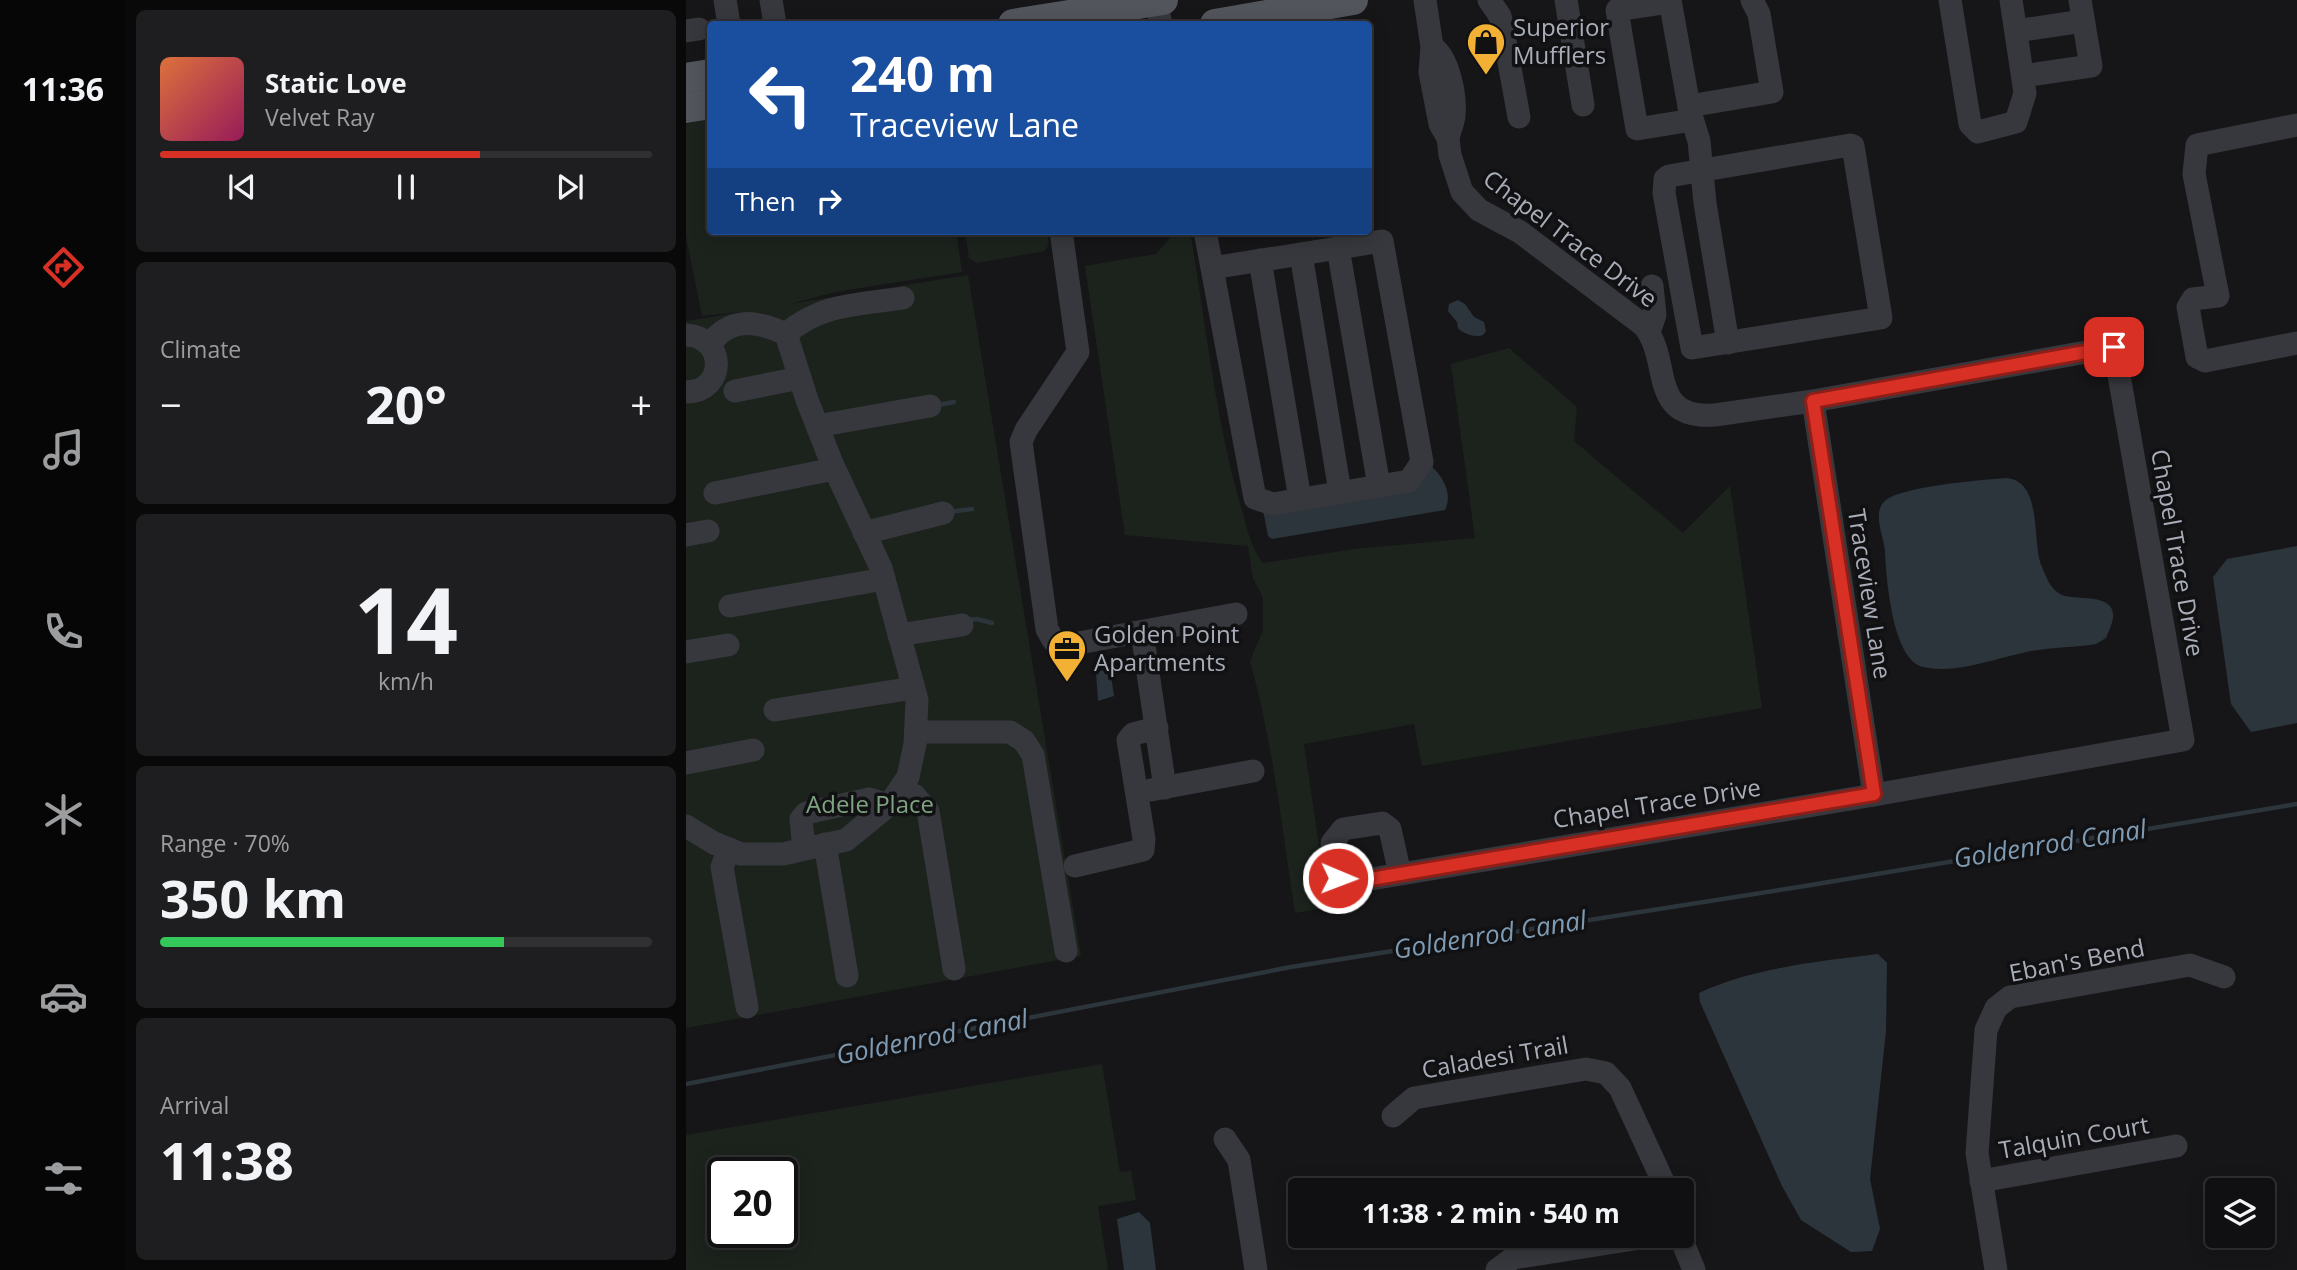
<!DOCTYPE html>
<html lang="en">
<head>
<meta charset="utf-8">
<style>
  body { margin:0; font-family:"Open Sans",sans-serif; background:#1e1e20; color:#f1f3f6; height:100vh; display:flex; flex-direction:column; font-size:26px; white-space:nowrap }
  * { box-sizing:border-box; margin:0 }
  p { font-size:23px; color:#9c9d9f }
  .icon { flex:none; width:38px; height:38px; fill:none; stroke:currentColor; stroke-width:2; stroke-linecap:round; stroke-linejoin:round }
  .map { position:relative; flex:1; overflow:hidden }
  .panel { display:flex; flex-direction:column; gap:10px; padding:10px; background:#09090a; width:560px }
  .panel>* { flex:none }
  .top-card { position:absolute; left:21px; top:21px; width:665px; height:214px; border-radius:7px; box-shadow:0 4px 18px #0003,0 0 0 2px #303032; background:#1a4fa0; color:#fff; overflow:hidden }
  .tools { position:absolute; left:1519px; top:1178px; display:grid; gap:14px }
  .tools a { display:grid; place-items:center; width:70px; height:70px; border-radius:7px; background:#101012; box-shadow:0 4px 18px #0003,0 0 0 2px #303032; font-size:35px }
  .speed { position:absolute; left:21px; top:1157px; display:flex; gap:14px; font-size:35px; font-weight:700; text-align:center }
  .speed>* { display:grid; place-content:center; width:91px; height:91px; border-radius:50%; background:#101012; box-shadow:0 4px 18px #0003,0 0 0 2px #303032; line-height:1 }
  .speed .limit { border:4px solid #111; border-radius:10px; background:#fff; color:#111 }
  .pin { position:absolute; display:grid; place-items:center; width:60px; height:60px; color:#fff; margin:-30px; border-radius:14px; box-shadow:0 4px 10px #0006 }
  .me { position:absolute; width:77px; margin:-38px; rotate:91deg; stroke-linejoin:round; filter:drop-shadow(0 0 5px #0008) }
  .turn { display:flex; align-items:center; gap:24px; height:147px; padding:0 28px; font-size:32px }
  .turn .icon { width:91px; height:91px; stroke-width:2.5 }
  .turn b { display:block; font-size:49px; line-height:60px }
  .then { display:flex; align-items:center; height:66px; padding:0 28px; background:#0003; gap:14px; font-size:26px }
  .big { font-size:52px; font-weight:700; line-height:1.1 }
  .panel .card { flex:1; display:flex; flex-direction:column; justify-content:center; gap:10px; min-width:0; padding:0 24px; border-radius:10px; background:#1e1e20 }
  .panel .dial { align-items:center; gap:0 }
  .dial b { font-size:91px; line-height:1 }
  .song { display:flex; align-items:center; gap:21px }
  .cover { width:84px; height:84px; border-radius:10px; background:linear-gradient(135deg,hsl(20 70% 55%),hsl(330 70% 35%)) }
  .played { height:7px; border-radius:4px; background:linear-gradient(90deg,#d93025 65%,#303032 65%) }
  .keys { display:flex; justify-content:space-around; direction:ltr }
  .heat { display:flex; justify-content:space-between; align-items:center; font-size:38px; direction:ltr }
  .charge { height:10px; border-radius:5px; background:linear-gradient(90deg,#34c759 70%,#303032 0) }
  .trip { position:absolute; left:602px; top:1178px; width:406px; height:70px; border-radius:7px; background:#101012; box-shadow:0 4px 18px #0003,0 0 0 2px #303032; font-weight:700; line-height:70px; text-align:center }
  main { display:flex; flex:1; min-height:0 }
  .dock { display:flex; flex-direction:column; width:126px; justify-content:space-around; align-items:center; background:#060607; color:#9c9d9f }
  .dock .icon { width:49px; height:49px }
  .dock .current { color:#d93025 }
  .dock b { font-size:32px; color:#f1f3f6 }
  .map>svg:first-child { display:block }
  .green { fill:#1c231d; fill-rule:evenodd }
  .water { fill:#2c353c }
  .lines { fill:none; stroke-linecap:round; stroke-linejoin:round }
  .stream { stroke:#2c353c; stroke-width:4.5 }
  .minor { stroke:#37383d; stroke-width:23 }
  .major { stroke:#53555c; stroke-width:30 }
  .route-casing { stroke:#8d1f18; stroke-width:18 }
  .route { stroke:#d93025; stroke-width:12 }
  .labels { text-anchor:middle; stroke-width:7; stroke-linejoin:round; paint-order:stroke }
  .poi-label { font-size:24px; fill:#a8adb8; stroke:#111113; text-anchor:start }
  .street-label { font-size:24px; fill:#a8adb8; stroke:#111113 }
  .park-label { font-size:24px; fill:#7fa381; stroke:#111113 }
  .water-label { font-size:26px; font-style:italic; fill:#7f9bb3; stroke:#111113 }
</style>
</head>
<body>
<main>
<nav class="dock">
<b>11:36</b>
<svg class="icon current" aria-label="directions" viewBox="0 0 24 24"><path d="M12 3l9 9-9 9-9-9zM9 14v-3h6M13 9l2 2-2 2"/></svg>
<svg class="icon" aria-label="music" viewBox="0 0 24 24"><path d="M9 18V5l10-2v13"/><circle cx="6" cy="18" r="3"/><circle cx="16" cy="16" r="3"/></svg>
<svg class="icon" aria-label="phone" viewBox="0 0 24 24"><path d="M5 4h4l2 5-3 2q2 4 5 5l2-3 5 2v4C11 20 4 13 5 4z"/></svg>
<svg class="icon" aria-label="climate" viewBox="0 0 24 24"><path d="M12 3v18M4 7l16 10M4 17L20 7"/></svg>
<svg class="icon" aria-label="car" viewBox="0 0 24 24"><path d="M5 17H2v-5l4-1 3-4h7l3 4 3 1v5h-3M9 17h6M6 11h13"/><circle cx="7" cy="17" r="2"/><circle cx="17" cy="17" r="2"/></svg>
<svg class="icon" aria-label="filters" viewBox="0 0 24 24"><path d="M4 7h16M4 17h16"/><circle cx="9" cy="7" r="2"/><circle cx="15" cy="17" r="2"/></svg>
</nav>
<section class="panel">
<div class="card">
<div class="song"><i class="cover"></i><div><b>Static Love</b><p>Velvet Ray</p></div></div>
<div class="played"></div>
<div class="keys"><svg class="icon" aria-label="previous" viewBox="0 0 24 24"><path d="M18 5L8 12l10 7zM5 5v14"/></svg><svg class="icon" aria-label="pause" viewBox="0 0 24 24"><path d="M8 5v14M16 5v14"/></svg><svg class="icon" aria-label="next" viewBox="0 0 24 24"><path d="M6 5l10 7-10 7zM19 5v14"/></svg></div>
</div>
<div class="card"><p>Climate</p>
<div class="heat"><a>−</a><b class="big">20°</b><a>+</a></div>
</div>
<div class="card dial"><b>14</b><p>km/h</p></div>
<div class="card"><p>Range · 70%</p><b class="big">350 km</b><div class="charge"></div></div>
<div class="card"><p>Arrival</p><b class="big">11:38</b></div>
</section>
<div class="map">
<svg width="1611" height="1270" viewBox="0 0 1611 1270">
  <rect width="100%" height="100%" fill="#161618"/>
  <g class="green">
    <path d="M24,119V231H270L276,272L149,292L104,304L282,275L395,956L0,1028V321L56,312L16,316L0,236V124Z"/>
    <path d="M279,231H361L363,244L359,251L291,263L283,258Z"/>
    <path d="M490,231H504C520,324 529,419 556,510C561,529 565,548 577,563L668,549L789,538L765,364L823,348L891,407L888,441L997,533L1044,486L1076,708L736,766L728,724L618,744L642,907L609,913C596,828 587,743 564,661L577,630V598L567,578L562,546L439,535L399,266L470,254Z"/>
    <path d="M416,1064L434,1172L445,1171L450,1200L412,1206L422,1270H0V1135ZM37,1172H96V1232H37Z"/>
  </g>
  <g class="water">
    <path d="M772,300L779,304L788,317L798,322L800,331L797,335C790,338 777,334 772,328L771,322L762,311L763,304Z"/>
    <path d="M744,465C757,476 767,494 759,510L586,539L582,536L577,510Z"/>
    <path d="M1320,478C1358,481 1345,543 1356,567C1360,577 1364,588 1374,594C1388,602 1430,591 1427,618C1426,625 1422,632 1420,638L1410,644C1386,648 1360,647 1336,653C1305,660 1269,674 1237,667C1206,660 1200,576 1199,551C1198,536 1185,512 1200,500C1219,486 1295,480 1320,478Z"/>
    <path d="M1611,546V723L1565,732L1545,704L1527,577L1541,559Z"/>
    <path d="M424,669L428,696L412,701L410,672Z"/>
    <path d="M1192,954L1201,963L1200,1031L1184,1179L1194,1229L1186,1251L1165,1252L1115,1220L1096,1186L1014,1002L1013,993C1066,968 1134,961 1192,954Z"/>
    <path d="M453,1212L464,1223L470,1270H438L431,1219Z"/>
  </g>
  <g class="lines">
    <g class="stream">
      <path d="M251,405L268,402"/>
      <path d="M262,512L286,509"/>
      <path d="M280,620L291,619L306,623"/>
      <path d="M0,1084L605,967L1119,886L1611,804"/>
    </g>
    <g class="minor">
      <path d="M39,0L43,24"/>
      <path d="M85,0L89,24"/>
      <path d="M470,0L475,24"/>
      <path d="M803,0L814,16L817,30L833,117"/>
      <path d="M880,0L897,105"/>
      <path d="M984,0L1004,112L1013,141L1019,203L1042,343"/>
      <path d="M1264,0L1284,124L1292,132L1330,122L1339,93L1325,0"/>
      <path d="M984,2L931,10L951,129L1006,120"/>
      <path d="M1343,29L1397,21"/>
      <path d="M0,31L13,29"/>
      <path d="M746,47C763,57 770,97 768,116C767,123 764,130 762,138"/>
      <path d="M1350,74L1405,66L1394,0"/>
      <path d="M1003,106L1086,92L1073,14L1066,0"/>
      <path d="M1611,125L1511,145L1508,174L1532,296L1507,299L1502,307L1511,357L1519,361L1611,343"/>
      <path d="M1164,145L1167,146L1195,318L1006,348L978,193L979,179L983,176Z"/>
      <path d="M375,231L392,352L340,430L335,442L361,629L367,640L382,645L550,614"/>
      <path d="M519,231L526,268L569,498L587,504L723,481L736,462L696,241L526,268"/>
      <path d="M652,248L693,486"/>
      <path d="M615,254L654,492"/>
      <path d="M574,260L614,499"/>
      <path d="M963,332L969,315L966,286"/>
      <path d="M100,334C136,303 172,305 217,298"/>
      <path d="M0,335C41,337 40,392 0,392"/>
      <path d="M49,391L114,378"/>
      <path d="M1127,401L1188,795"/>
      <path d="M131,426L244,406"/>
      <path d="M29,493L148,469"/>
      <path d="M178,533L257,513"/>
      <path d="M0,535L22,531"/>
      <path d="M44,606L198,579"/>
      <path d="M456,632L479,788"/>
      <path d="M213,635L276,625"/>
      <path d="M0,652L42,645"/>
      <path d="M89,710L227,688"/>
      <path d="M230,732H324L338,741L347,755L380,951"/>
      <path d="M0,763L67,750"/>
      <path d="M214,789L228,795L242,811L268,969"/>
      <path d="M465,790L567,771"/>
      <path d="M0,826L28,843L55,854H97L160,840L203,805L222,777L229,744L231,700L195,568L145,461L121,400L100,334C71,321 45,316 24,344"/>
      <path d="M139,844L161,976"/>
      <path d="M43,849L36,867L61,1007"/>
      <path d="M118,849L115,819L120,813L183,799L203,805"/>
      <path d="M389,866L457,850L458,839L442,740L447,734L471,728"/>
      <path d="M714,874L704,829L696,823L657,829L646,843L652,878L661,883L1188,795L1497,740L1428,347L1127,401L1029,415C960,420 987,359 957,325L834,232L793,210L776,192L764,155L762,138L754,124L744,72L746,47L739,0"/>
      <path d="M707,1116L728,1098L900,1069L920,1073L934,1088L981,1190"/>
      <path d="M539,1139L553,1160L570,1270"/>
      <path d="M1295,1181L1490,1146"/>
      <path d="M994,1236L1008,1270"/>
      <path d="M811,1270L827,1258L967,1236"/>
      <path d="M1310,1270L1291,1153L1300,1030L1310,1008L1324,997L1504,965L1538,977"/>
    </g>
    <g class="major">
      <path d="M327,24L477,0"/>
      <path d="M529,24L667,0"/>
      <path d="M0,78L24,74"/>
      <path d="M0,108L24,104"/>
    </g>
  </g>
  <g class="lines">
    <g class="route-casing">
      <path id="route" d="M652,878L661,883L1188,794L1127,401L1428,347"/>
    </g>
    <use href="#route" class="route"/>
  </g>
  <defs>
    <g id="shop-pin" transform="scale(2.0125)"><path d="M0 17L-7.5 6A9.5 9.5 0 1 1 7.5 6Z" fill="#f2b134" stroke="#111113"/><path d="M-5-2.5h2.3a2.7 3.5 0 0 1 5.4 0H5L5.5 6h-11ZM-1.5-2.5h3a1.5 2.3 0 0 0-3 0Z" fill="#111"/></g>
    <g id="office-pin" transform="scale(2.0125)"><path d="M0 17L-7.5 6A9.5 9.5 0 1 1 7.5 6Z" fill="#f2b134" stroke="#111113"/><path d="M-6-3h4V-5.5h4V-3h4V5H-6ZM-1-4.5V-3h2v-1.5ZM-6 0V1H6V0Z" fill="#111"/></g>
  </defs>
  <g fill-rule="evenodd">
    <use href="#shop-pin" x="800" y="42"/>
    <use href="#office-pin" x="381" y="649"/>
  </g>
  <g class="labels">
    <g class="poi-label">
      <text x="827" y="36">Superior<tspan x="827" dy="28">Mufflers</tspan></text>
      <text x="408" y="643">Golden Point<tspan x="408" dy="28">Apartments</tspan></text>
    </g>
    <g class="street-label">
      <text transform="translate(884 239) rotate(37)" y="8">Chapel Trace Drive</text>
      <text transform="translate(1491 553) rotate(80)" y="8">Chapel Trace Drive</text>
      <text transform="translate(1183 594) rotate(81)" y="8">Traceview Lane</text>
      <text transform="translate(971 804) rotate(-9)" y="8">Chapel Trace Drive</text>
      <text transform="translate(1391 961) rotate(-11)" y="8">Eban's Bend</text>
      <text transform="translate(809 1058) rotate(-10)" y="8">Caladesi Trail</text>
      <text transform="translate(1388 1138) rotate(-10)" y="8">Talquin Court</text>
    </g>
    <g class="park-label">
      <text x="184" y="813">Adele Place</text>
    </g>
    <g class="water-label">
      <text transform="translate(1364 844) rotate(-9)" y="9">Goldenrod Canal</text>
      <text transform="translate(804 935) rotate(-9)" y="9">Goldenrod Canal</text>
      <text transform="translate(246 1037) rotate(-11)" y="9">Goldenrod Canal</text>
    </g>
  </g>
</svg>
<div class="tools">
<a><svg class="icon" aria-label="layers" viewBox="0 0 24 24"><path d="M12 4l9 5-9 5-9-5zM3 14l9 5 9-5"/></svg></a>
</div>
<div class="speed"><div class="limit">20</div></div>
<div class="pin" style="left:1428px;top:347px;background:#d93025"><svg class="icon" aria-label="arrive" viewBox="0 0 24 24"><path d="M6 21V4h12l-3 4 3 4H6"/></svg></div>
<svg class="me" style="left:652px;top:878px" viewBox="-20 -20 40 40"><circle r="17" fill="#d93025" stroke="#fff" stroke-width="3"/><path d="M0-11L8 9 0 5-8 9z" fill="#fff"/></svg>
<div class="trip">11:38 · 2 min · 540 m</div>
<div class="top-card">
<div class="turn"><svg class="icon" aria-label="left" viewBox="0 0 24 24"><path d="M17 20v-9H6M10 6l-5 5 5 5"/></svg><div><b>240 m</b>Traceview Lane</div></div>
<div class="then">Then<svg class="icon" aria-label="right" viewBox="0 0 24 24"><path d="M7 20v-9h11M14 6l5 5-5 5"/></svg></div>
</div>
</div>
</main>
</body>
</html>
